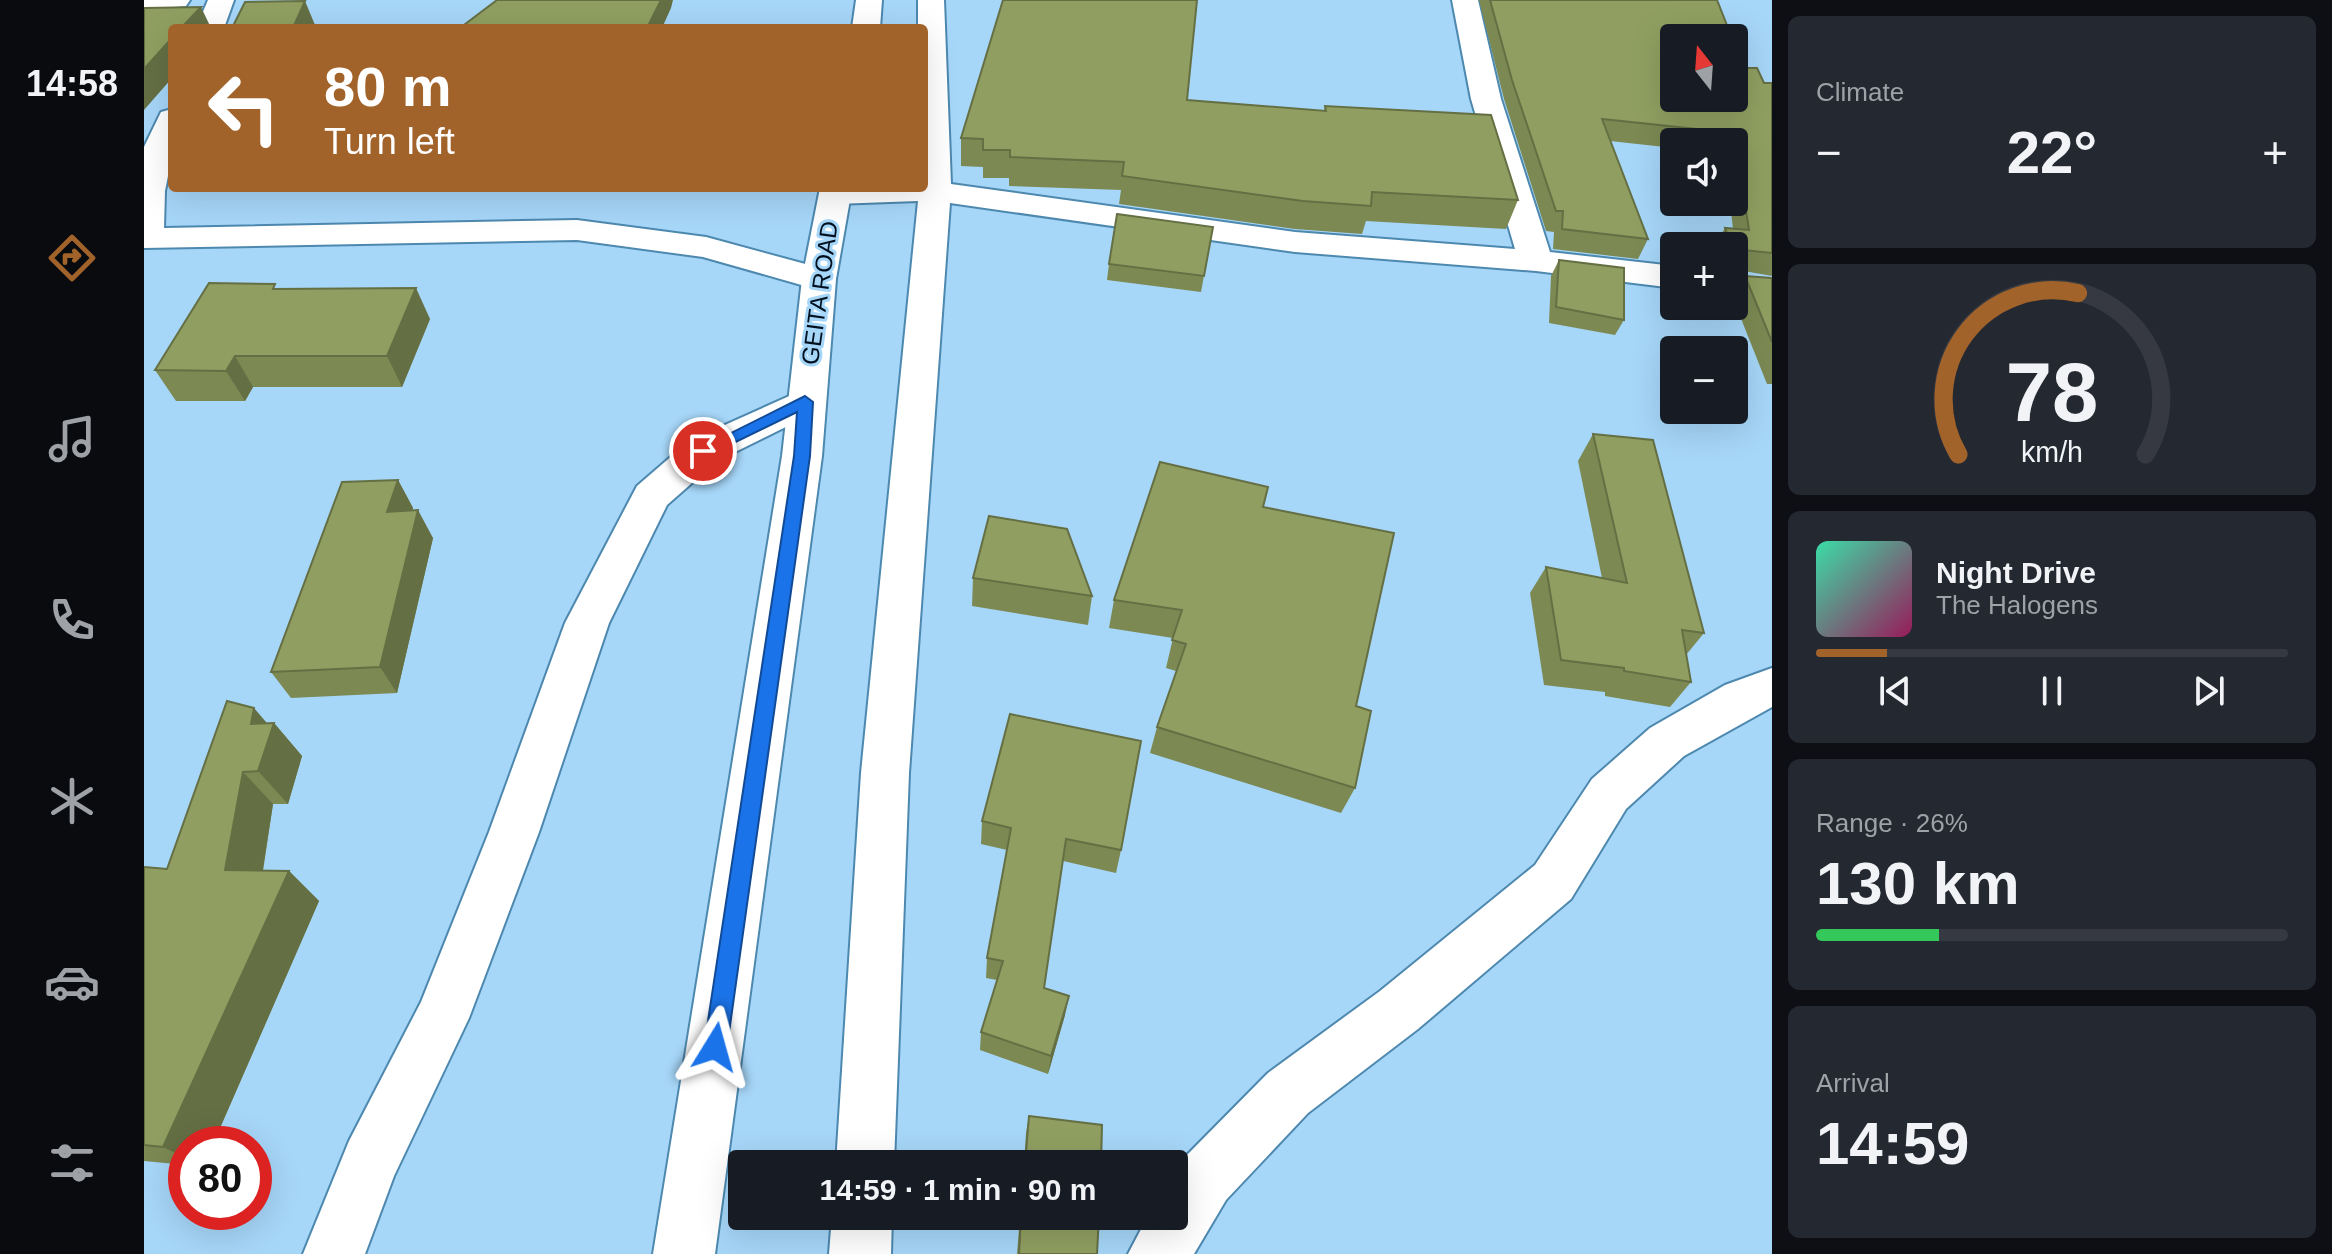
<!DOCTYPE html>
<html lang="en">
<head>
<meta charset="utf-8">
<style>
  body { margin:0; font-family:Helvetica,sans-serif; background:#242831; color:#f1f3f6; height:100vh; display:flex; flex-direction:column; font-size:30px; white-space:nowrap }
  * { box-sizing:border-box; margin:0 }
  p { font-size:26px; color:#9ea1a6 }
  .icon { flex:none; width:44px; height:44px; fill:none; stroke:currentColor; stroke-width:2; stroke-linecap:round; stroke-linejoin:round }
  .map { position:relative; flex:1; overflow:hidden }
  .panel { display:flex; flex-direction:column; gap:16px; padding:16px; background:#0d0f14; width:560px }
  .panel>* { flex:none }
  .top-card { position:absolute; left:24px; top:24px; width:760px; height:168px; border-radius:8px; box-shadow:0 8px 32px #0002; background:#a2632b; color:#fff; overflow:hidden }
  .needle { width:52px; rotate:343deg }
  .tools { position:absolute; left:1516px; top:24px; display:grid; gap:16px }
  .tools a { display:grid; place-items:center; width:88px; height:88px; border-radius:8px; background:#171b24; box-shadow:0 8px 32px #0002; font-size:40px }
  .speed { position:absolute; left:24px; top:1126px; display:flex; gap:16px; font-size:40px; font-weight:700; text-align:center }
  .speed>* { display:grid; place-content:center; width:104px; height:104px; border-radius:50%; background:#171b24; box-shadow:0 8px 32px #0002; line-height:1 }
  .speed .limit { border:12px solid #d22; background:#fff; color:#111 }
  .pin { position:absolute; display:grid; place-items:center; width:68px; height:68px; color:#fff; margin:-34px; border:4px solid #fff; border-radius:50%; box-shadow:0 2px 8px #0007 }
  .me { position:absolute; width:88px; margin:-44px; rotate:8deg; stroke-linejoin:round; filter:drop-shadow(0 0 6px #0008) }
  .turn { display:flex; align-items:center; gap:28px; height:168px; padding:0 24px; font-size:36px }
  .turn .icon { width:104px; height:104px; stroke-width:2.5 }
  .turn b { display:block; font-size:56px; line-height:68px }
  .big { font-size:60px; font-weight:600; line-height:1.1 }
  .panel .tile { flex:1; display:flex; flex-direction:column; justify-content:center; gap:12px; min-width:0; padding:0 28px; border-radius:12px; background:#242831 }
  .panel .dial { align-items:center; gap:0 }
  .dial svg { height:208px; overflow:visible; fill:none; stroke:#363941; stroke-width:7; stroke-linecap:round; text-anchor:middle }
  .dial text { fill:#f1f3f6; stroke:none }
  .song { display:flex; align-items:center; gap:24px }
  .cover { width:96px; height:96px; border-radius:12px; background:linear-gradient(135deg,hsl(160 70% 55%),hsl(330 70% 35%)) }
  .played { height:8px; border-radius:4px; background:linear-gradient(90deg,#a2632b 15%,#363941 15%) }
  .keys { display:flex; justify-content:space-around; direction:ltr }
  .heat { display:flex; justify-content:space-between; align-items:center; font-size:44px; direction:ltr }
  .charge { height:12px; border-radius:6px; background:linear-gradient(90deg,#34c759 26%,#363941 0) }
  .trip { position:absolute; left:584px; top:1150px; width:460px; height:80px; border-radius:8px; background:#171b24; box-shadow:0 8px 32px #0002; font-weight:600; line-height:80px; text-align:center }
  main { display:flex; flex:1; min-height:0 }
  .tabs { display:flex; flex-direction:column; width:144px; justify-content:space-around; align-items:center; background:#090b0e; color:#9ea1a6 }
  .tabs .icon { width:56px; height:56px }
  .tabs .current { color:#a2632b }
  .tabs b { font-size:36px; color:#f1f3f6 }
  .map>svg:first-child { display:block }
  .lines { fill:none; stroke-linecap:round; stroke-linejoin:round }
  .minor-casing { stroke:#4d88af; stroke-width:4 }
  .trunk-casing { stroke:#4d88af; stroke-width:4 }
  .minor { fill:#fff; fill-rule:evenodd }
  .trunk { fill:#fff; fill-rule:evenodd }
  .wall { fill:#7c8953 }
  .shaded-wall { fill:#656f44 }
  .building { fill:#909f61; stroke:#656f44; stroke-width:2 }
  .route { fill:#1a73e8; stroke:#114b97; stroke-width:2 }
  .labels { text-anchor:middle; stroke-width:6; stroke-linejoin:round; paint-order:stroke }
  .street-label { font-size:24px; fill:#00101f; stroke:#a6d6f8 }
</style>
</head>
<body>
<main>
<nav class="tabs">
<b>14:58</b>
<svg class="icon current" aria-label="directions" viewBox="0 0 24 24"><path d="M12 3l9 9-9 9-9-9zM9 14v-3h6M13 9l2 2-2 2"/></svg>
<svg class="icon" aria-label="music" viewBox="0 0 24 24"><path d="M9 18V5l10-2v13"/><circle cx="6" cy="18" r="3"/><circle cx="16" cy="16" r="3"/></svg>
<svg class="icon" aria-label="phone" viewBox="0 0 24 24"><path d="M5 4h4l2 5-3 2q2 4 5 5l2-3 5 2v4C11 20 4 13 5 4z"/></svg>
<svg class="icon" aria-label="climate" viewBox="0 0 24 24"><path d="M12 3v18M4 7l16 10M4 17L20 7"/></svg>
<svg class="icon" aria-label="car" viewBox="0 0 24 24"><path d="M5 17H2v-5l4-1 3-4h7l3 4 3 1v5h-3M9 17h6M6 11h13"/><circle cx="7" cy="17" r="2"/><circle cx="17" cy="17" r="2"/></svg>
<svg class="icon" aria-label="filters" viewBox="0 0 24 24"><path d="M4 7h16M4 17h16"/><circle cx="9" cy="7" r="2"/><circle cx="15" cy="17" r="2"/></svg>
</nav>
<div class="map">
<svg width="1628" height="1254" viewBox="0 0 1628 1254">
  <rect width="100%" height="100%" fill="#a6d6f8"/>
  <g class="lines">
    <g class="minor-casing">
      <g id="minor">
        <path d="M0,0H46L42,6L0,10Z"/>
        <path d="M64,0H90L80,28H52Z"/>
        <path d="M774,0H800L807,184L1151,232L1371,249L1327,99L1308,0H1334L1357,99L1406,252L1530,266V288L1392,271L1151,252L806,203L765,773L750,1164H692L717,773L774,201L691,204L680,201L675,194L679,188H780V28H774Z"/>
        <path d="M28,109V156L21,191L20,228L433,220L562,237L687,271L692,279L687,287L675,290L559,257L433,240L0,248V147L17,112Z"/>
        <path d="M661,389L674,393L680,402L674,411L573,461L523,505L465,623L395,832L325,1018L250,1176L221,1254H159L205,1141L277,1002L345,832L421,623L493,486L545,441Z"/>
        <path d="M1628,668V707L1540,756L1482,809L1427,899L1274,1029L1164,1113L1082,1200L1050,1254H984L1004,1216H1030V1174L1040,1158L1124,1073L1236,991L1391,865L1448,779L1506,728L1581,685Z"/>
        <path d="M688,1216H748L747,1254H685Z"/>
      </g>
    </g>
    <g class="trunk-casing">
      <g id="trunk">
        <path d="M712,0H738L736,28H708Z"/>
        <path d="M676,188H708L692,279L678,456L571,1254H509L638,456L658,279Z"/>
      </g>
    </g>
    <use href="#minor" class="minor"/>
    <use href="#trunk" class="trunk"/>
  </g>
  <g class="wall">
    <path d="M1335,0H1573L1600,68L1620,83H1628V276L1600,271L1590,289V246H1570L1581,228L1589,229L1586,202H1590V142H1530V148L1466,141L1504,239L1494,259L1409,249L1410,232L1402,231L1360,99Z"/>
    <path d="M1043,100L1180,111L1181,106L1374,200L1362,229L1222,221L1218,234L1151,229L975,204L977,190L865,186V178H839V167L817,166V138Z"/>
    <path d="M1069,227L1057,292L963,280L965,264Z"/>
    <path d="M1415,260L1480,320L1471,335L1405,323L1407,276Z"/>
    <path d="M1601,276L1628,278V384H1623L1590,301V293Z"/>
    <path d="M134,289L286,319L258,387H109L101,401H32L11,370Z"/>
    <path d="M1449,434L1560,633L1542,655L1547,682L1526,707L1461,696V692L1400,685L1386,593L1402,567L1458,578L1434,461Z"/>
    <path d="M254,480L269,508L268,511L289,538L253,693L147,698L127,672Z"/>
    <path d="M1119,507L1212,706L1211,788L1197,813L1006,753L1013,727L1032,671L1022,668L1029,638L965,628L970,600Z"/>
    <path d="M829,578L948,596L944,625L828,606Z"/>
    <path d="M123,723H130L158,756L144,804H129L119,871H145L175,901L69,1144H42V1165L0,1161V867L23,869Z"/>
    <path d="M838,821L977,850L972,873L919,861L900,988L921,1015L904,1074L836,1050L837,1032L853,980L842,978L843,958L863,850L837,844Z"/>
    <path d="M885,1116L957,1164H880L882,1133Z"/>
    <path d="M876,1216H955L953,1254H873Z"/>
  </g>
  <g class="shaded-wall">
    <path d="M517,0H529L527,8L518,28H503Z"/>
    <path d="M161,1L171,25L170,28H149Z"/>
    <path d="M57,7L67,28H37Z"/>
    <path d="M28,38V78L0,110V69Z"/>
    <path d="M272,288L286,319L258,387L243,356Z"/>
    <path d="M91,356L109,387L101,401L82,371Z"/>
    <path d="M254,480L269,508L259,540L243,512Z"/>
    <path d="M274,510L289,538L253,693L236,667Z"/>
    <path d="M110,708L128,729L130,723L158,756L144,804L114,771L107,724Z"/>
    <path d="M99,772L129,804L114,900L81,870Z"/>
    <path d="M145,871L175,901L69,1144H42V1158L19,1147Z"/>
    <path d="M925,996L921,1015L904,1074L907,1056Z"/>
  </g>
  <g class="building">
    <path d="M353,0H517L503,28H316Z"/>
    <path d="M859,0H1053L1043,100L1182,111L1181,106L1347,115L1374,200L1228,192L1227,206L1159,201L978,176L980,162L866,157V150H839V139L817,138Z"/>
    <path d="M1346,0H1573L1588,38H1530V98H1590V43L1600,68H1613L1620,83H1628V253L1600,250V274L1590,251V246H1588L1581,228L1605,230L1590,133L1458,119L1504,239L1418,229L1419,211H1412L1368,80Z"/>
    <path d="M161,1L149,28H88L101,2Z"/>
    <path d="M57,7L37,28H28V38L0,69V8Z"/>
    <path d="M973,214L1069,227L1060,276L965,264Z"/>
    <path d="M1415,260L1480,268V320L1412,307Z"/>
    <path d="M1601,276L1628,278V342Z"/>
    <path d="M65,283L131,284L129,289L272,288L243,356H91L82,371L11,370Z"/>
    <path d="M1449,434L1509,440L1560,633L1538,630L1547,682L1480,671V668L1417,660L1402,567L1483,583Z"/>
    <path d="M1016,462L1124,487L1119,507L1250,533L1212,706L1227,711L1211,788L1013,727L1042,644L1028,640L1038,610L970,600Z"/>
    <path d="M254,480L243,512L274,510L236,667L127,672L198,482Z"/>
    <path d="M845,516L923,529L948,596L829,578Z"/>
    <path d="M83,701L110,708L107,724L130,723L114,771L99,772L81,870L145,871L19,1147L0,1145V867L23,869Z"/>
    <path d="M866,714L997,741L977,850L922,839L900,988L925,996L907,1056L837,1032L859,961L843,958L867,828L838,821Z"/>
    <path d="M885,1116L958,1125L957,1164H881Z"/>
    <path d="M877,1216H955L953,1254H875Z"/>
  </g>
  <path class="route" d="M661,396L669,402L666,456L583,1047L579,1056L571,1059L563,1056L560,1047L650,456L653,412L565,455H554L551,451Z"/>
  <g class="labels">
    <g class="street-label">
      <text transform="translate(676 293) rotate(-82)" y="8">GEITA ROAD</text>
    </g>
  </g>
</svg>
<div class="tools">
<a><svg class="needle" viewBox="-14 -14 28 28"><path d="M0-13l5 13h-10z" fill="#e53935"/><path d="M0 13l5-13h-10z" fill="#9ea1a6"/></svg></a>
<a><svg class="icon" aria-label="sound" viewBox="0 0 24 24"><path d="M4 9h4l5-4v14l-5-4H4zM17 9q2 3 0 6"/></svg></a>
<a>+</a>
<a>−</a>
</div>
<div class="speed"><div class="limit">80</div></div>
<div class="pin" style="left:559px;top:451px;background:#d93025"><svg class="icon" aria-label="arrive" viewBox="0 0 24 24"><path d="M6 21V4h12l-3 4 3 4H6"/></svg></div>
<svg class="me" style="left:571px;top:1047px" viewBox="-20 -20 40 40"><path d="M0-17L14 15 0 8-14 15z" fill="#1a73e8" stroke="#fff" stroke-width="4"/></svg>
<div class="trip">14:59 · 1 min · 90 m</div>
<div class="top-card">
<div class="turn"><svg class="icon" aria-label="left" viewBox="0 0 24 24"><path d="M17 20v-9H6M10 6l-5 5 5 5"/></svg><div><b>80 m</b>Turn left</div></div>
</div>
</div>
<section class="panel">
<div class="tile"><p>Climate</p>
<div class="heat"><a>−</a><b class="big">22°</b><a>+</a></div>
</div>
<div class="tile dial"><svg viewBox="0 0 100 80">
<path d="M14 69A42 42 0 1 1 86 69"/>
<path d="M14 69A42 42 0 0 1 60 7" stroke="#a2632b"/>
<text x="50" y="56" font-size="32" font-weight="700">78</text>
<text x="50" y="72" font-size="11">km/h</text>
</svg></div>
<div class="tile">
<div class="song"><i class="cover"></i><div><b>Night Drive</b><p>The Halogens</p></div></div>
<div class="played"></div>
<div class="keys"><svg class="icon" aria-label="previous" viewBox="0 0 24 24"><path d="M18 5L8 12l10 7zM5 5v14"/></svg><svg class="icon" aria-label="pause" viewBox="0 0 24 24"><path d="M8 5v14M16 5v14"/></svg><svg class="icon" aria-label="next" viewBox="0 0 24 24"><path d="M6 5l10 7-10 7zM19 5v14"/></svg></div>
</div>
<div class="tile"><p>Range · 26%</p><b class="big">130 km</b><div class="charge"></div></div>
<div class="tile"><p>Arrival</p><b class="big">14:59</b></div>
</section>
</main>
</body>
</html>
